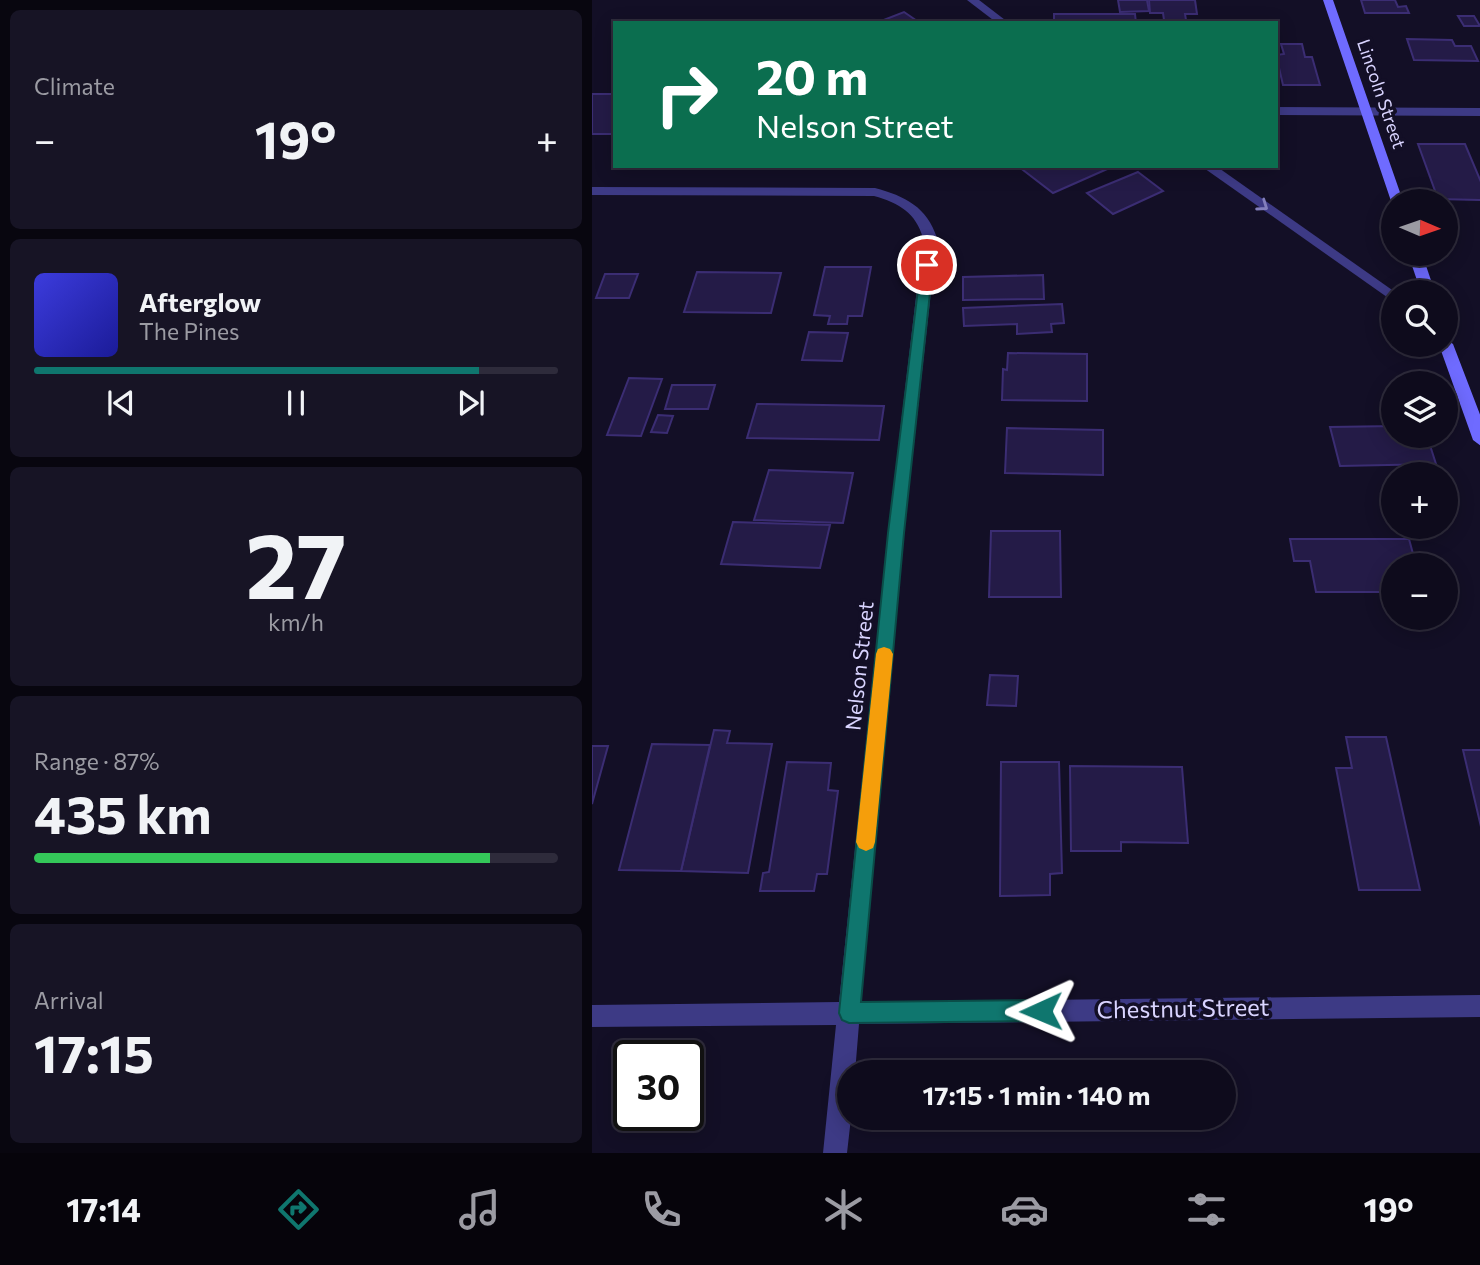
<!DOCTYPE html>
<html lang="en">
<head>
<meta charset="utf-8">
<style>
  body { margin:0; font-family:Commissioner,sans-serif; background:#171425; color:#f1f3f6; height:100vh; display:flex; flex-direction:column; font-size:26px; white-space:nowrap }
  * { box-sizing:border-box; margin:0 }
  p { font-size:23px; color:#9b9ba3 }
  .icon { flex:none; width:38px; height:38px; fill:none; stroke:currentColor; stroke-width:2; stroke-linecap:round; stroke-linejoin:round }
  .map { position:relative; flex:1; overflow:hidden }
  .sheet { display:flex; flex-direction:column; gap:10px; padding:10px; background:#08060f; width:592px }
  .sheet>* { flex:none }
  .guide { position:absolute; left:21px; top:21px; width:665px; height:147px; border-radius:0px; box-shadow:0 4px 18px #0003,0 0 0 2px #2e2b3b; background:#0b6e4f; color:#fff; overflow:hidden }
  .needle { width:46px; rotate:92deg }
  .tools { position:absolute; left:789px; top:189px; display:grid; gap:14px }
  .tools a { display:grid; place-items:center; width:77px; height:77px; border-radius:50%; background:#0e0b1c; box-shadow:0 4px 18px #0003,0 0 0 2px #2e2b3b; font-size:35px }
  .speed { position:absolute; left:21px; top:1040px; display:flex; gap:14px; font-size:35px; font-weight:700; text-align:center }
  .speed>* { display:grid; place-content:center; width:91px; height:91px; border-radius:50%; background:#0e0b1c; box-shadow:0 4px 18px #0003,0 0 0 2px #2e2b3b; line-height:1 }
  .speed .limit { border:4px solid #111; border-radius:10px; background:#fff; color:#111 }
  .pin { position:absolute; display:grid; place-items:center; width:60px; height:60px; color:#fff; margin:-30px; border:4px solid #fff; border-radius:50%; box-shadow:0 2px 7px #0007 }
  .me { position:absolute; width:77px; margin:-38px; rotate:269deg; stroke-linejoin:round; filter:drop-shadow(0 0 5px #0008) }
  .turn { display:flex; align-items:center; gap:24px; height:147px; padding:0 28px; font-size:32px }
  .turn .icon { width:91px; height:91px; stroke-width:2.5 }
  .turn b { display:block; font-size:49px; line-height:60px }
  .big { font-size:52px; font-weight:700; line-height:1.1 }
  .sheet .widget { flex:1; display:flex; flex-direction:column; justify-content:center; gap:10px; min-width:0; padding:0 24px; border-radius:10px; background:#171425 }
  .sheet .dial { align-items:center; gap:0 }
  .dial b { font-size:91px; line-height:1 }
  .song { display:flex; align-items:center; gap:21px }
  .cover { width:84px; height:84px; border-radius:10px; background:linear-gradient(135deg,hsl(240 70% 55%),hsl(240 70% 35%)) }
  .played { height:7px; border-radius:4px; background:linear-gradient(90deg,#0f766e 85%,#2e2b3b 85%) }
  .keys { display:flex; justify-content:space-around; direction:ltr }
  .heat { display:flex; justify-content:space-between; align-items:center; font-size:38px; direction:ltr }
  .charge { height:10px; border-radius:5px; background:linear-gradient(90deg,#34c759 87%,#2e2b3b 0) }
  .trip { position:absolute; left:245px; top:1060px; width:399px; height:70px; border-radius:35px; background:#0e0b1c; box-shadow:0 4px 18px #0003,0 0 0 2px #2e2b3b; font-weight:700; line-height:70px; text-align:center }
  .tab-bar { display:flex; height:112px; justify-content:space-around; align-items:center; background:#06040b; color:#9b9ba3 }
  .tab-bar .icon { width:49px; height:49px }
  .tab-bar .on { color:#0f766e }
  .tab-bar b { font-size:32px; color:#f1f3f6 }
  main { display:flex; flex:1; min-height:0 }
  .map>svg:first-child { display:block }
  .building { fill:#241b47; stroke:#3b2d73; stroke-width:2 }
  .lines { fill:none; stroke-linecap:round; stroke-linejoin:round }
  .street { fill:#3d3a85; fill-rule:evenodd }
  .secondary { fill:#6f6bff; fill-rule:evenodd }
  .oneway { stroke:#837fbc }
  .route { fill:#0f766e; stroke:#0a4d48; stroke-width:2 }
  .slow { fill:#f59e0b }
  .labels { text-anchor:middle; stroke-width:7; stroke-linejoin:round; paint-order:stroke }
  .far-street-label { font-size:18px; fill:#d9d4ff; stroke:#130f26 }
  .street-label { font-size:21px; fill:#d9d4ff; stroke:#130f26 }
  .near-street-label { font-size:24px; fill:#d9d4ff; stroke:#130f26 }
</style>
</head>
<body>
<main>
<section class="sheet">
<div class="widget"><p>Climate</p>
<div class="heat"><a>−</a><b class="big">19°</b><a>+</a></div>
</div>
<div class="widget">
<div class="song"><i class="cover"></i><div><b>Afterglow</b><p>The Pines</p></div></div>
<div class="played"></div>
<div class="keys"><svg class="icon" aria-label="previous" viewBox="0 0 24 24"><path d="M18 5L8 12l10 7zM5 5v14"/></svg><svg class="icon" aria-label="pause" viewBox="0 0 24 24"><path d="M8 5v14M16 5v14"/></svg><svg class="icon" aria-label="next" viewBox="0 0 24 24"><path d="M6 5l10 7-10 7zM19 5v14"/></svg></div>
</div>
<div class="widget dial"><b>27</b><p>km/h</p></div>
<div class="widget"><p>Range · 87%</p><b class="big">435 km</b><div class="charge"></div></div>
<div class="widget"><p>Arrival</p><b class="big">17:15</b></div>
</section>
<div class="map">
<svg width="889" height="1153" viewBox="0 0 889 1153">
  <rect width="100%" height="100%" fill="#130f26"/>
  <g class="building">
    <path d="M526,0H555L557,11L528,12Z"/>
    <path d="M557,0H603L605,14H593L594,20H572L571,13H558Z"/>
    <path d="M769,0H803L806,7L814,6L817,13H773Z"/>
    <path d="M312,12L328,23H284Z"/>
    <path d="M462,14H543L544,23H462Z"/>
    <path d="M866,16H882L888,26H872Z"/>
    <path d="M815,39L860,40L863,46H879L886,61L822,60Z"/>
    <path d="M689,44H710L713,57H720L728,85H691L684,55L692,54Z"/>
    <path d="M0,94H23L21,134H0Z"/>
    <path d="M826,144H873L889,182V200L846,199Z"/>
    <path d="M440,166H522L461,193L431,170Z"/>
    <path d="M546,172L571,191L521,214L495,193Z"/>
    <path d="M233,267H279L270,316H256L255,324H236L238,316L222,315Z"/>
    <path d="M105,272L189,273L179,313L92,312Z"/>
    <path d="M13,274H46L37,298H4Z"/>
    <path d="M451,275L452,299L371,300V277Z"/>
    <path d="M470,304L472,323L459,324L460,332L425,334V324L372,326L371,308Z"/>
    <path d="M217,332L256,333L250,361L210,360Z"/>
    <path d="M416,353L495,354V401L410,400L411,369L415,370Z"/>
    <path d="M37,378L70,379L49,436L15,435Z"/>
    <path d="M80,385H123L116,409H73Z"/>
    <path d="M165,404L292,406L287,440L155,438Z"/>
    <path d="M66,415L81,416L75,433L59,432Z"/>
    <path d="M802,426V436H835L844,464L748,466L738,427Z"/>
    <path d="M415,428L511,430V475L413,473Z"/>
    <path d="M177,470L261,473L251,523L162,520Z"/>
    <path d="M141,522L238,525L228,568L129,564Z"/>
    <path d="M399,531H468L469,597H397Z"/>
    <path d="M698,539H817L824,565H802V592H724L718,561H702Z"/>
    <path d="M398,675L426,676L424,706L395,705Z"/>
    <path d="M122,730L138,731L135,743L180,744L156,873L89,871Z"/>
    <path d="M754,737H794L828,890H767L744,768H760Z"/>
    <path d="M60,744L118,745L89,871L27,870Z"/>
    <path d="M0,746H16L0,804Z"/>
    <path d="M871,750H889V827Z"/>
    <path d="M195,762L239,763L236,790L246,791L235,874H225L222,891H168L171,873L177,872Z"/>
    <path d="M409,762H467L470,873L458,874V895L408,896Z"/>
    <path d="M478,766L590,767L596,843L529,842V851H479Z"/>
  </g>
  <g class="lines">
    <g class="street">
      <path d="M375,0H387L417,23H405Z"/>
      <path d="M684,107L889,108V116L684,115Z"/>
      <path d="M609,166H624L803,292L802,302Z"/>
      <path d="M0,187L283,188C313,196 335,207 345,238L312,533L269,1002L889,995V1017L267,1024L263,1073H257L259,1118L255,1153H231L244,1025L0,1027V1005L247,1002L296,533L331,238C324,213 307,203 282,196L0,195Z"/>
    </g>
    <g class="secondary">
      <path d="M731,0H741L811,201H802V204L799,201Z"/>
      <path d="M816,254H830L843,292H829Z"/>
      <path d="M854,339L861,344L889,417V446L881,440L847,345H854Z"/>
    </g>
  </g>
  <defs><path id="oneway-chevron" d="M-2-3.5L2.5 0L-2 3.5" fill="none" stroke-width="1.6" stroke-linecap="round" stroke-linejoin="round" transform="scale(1.75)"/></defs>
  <use class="oneway" href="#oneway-chevron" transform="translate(671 206) rotate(35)"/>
  <path class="route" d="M335,261L341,265L312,533L269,1002L449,1000L457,1003L460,1011L457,1018L449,1021L257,1023L250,1020L247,1013L296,533L329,265Z"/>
  <path class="slow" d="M292,647L298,649L301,654L283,842L281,848L274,851L267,848L264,842L284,654L286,649Z"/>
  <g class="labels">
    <g class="far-street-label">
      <text transform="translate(789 94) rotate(71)" y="6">Lincoln Street</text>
    </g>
    <g class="street-label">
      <text transform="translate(268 666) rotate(-84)" y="7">Nelson Street</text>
    </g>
    <g class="near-street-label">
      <text transform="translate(591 1009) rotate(-1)" y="8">Chestnut Street</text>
    </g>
  </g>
</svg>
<div class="tools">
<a><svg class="needle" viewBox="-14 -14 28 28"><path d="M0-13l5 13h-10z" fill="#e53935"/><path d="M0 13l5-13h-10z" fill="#9b9ba3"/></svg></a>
<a><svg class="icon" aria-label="search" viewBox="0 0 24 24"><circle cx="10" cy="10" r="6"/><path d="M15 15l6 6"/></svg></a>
<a><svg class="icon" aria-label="layers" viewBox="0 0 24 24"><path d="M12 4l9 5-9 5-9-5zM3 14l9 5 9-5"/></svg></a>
<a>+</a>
<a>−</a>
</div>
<div class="speed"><div class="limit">30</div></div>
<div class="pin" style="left:335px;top:265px;background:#d93025"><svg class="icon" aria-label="arrive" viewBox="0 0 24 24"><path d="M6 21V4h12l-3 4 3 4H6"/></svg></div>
<svg class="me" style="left:449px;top:1011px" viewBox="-20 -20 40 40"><path d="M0-17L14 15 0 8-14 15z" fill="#0f766e" stroke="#fff" stroke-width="4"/></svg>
<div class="trip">17:15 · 1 min · 140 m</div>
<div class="guide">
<div class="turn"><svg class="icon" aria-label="right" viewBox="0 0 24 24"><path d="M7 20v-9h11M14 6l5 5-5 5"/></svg><div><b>20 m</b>Nelson Street</div></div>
</div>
</div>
</main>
<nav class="tab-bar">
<b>17:14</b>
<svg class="icon on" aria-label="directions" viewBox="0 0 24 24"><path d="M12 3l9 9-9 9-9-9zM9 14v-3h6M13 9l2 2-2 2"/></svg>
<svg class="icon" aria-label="music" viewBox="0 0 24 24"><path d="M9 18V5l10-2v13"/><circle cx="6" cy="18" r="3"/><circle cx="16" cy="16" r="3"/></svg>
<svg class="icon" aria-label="phone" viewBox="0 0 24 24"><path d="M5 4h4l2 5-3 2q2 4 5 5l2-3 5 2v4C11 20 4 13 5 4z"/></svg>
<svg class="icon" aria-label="climate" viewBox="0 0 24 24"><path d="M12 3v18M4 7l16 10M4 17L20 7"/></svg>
<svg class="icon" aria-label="car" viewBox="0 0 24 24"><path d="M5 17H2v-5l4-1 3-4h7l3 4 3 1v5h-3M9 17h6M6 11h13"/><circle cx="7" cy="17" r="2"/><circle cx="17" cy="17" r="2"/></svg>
<svg class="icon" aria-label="filters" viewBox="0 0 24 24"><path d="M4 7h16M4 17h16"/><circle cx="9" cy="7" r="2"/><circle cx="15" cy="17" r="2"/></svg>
<b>19°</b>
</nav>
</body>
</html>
